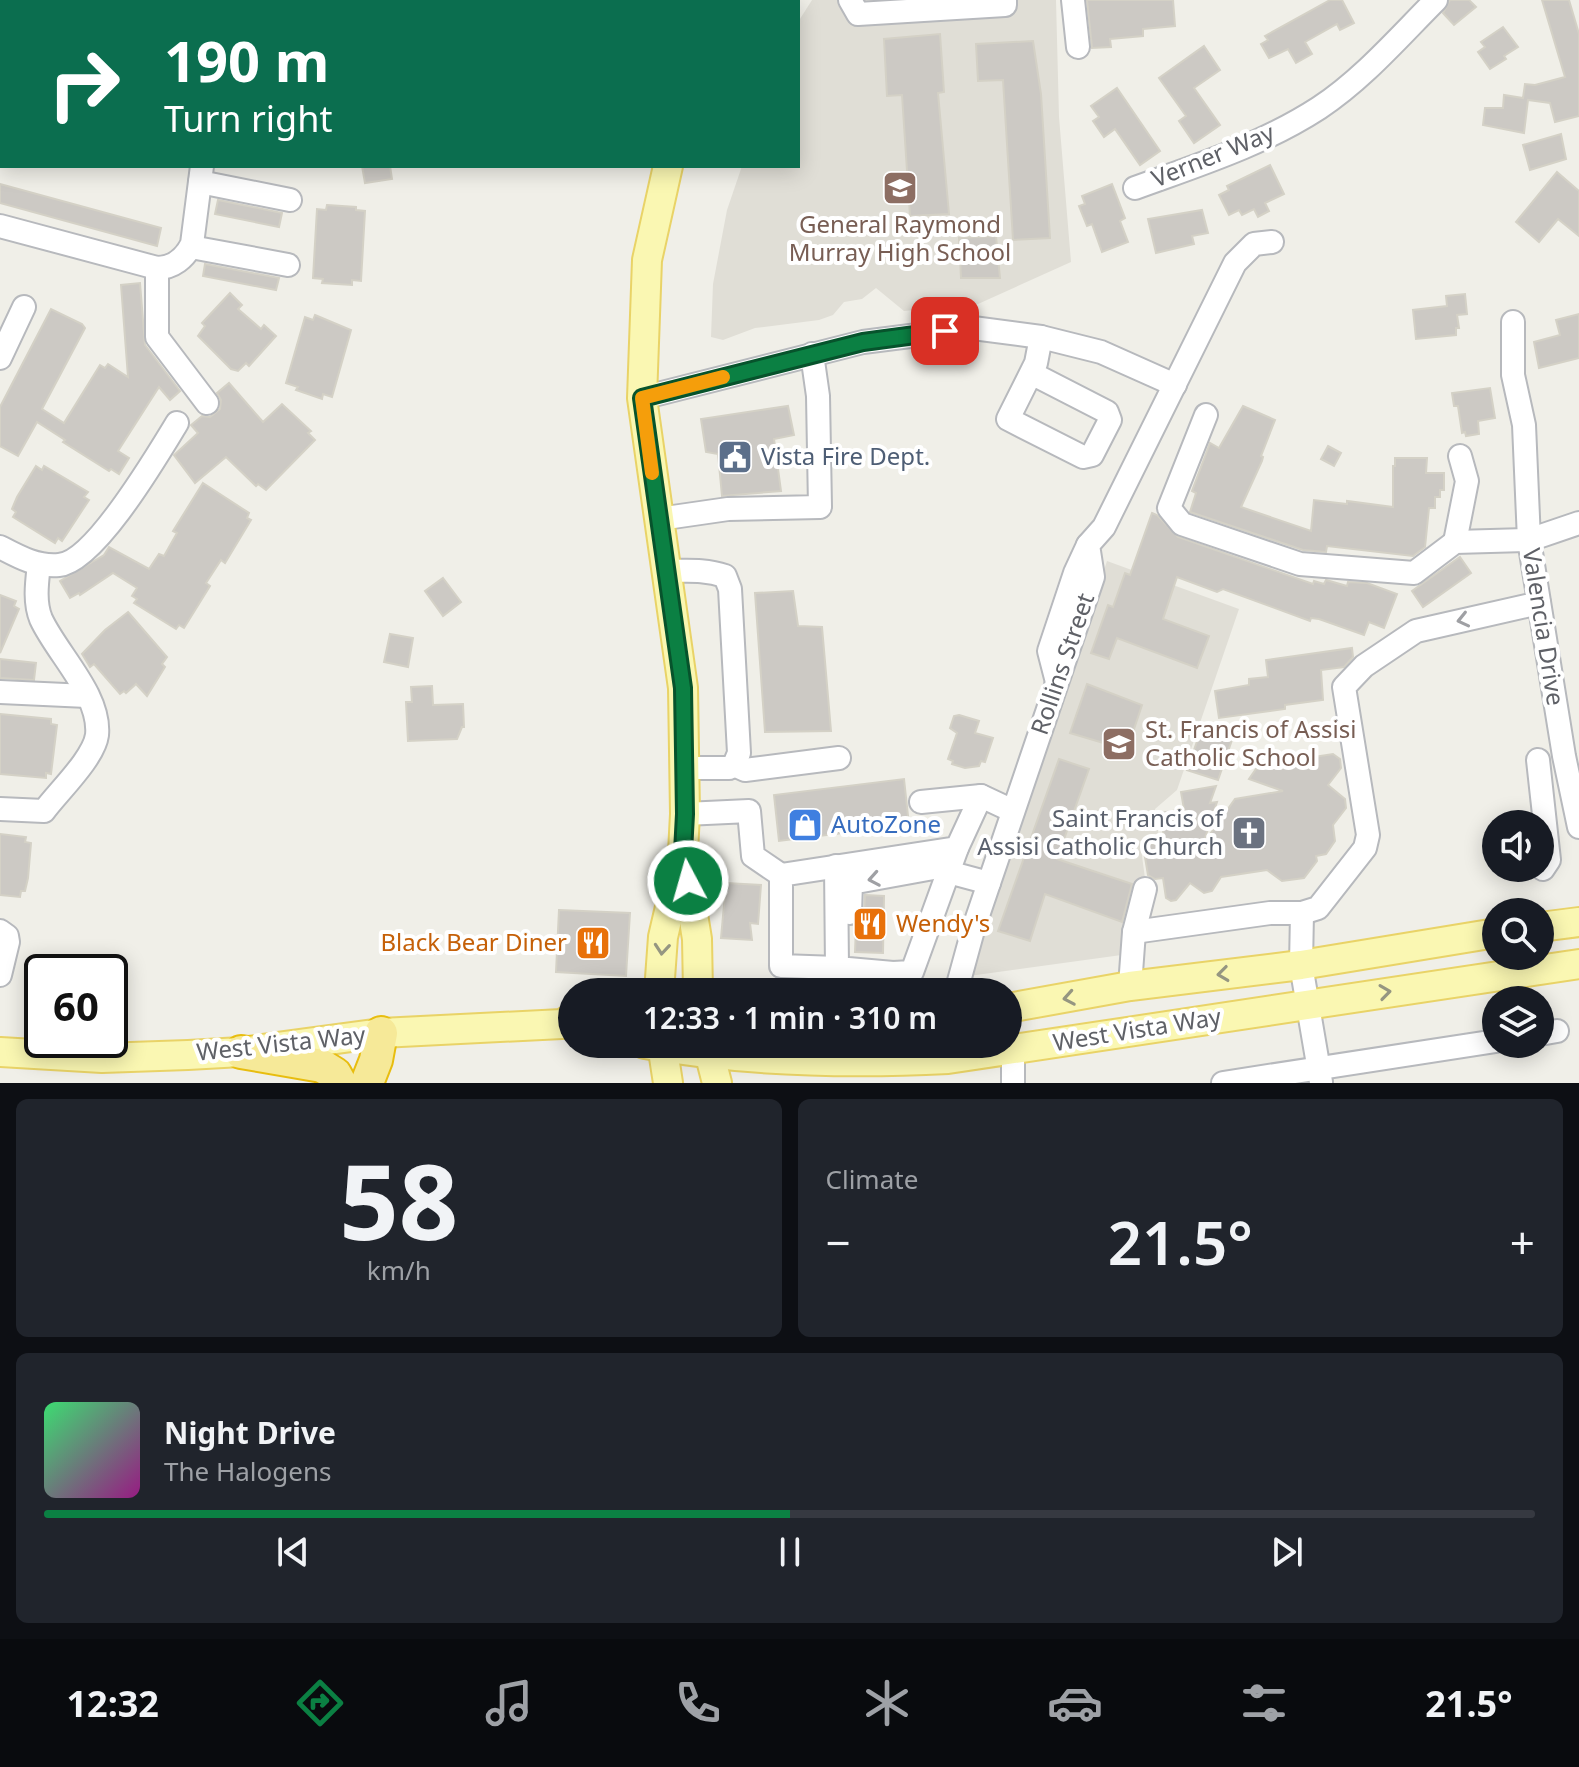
<!DOCTYPE html>
<html lang="en">
<head>
<meta charset="utf-8">
<style>
  body { margin:0; font-family:"Noto Sans",sans-serif; background:#20242c; color:#f1f3f6; height:100vh; display:flex; flex-direction:column; font-size:30px; white-space:nowrap }
  * { box-sizing:border-box; margin:0 }
  p { font-size:26px; color:#9ea1a6 }
  .icon { flex:none; width:44px; height:44px; fill:none; stroke:currentColor; stroke-width:2; stroke-linecap:round; stroke-linejoin:round }
  .map { position:relative; height:1083px; overflow:hidden }
  .side { display:flex; flex-direction:column; gap:16px; padding:16px; background:#0d0f14; flex:1 }
  .side>* { flex:none }
  .guide { position:absolute; left:0px; top:0px; width:800px; height:168px; box-shadow:0 4px 20px #0003; background:#0b6e4f; color:#fff; overflow:hidden }
  .controls { position:absolute; left:1482px; top:810px; display:grid; gap:16px }
  .controls a { display:grid; place-items:center; width:72px; height:72px; border-radius:50%; background:#171b24; box-shadow:0 4px 20px #0003; font-size:40px }
  .speed { position:absolute; left:24px; top:954px; display:flex; gap:16px; font-size:40px; font-weight:700; text-align:center }
  .speed>* { display:grid; place-content:center; width:104px; height:104px; border-radius:50%; background:#171b24; box-shadow:0 4px 20px #0003; line-height:1 }
  .speed .limit { border:4px solid #111; border-radius:12px; background:#fff; color:#111 }
  .pin { position:absolute; display:grid; place-items:center; width:68px; height:68px; color:#fff; margin:-34px; border-radius:16px; box-shadow:0 4px 12px #0006 }
  .me { position:absolute; width:88px; margin:-44px; rotate:354deg; stroke-linejoin:round; filter:drop-shadow(0 0 6px #0008) }
  .turn { display:flex; align-items:center; gap:28px; height:168px; padding:0 32px; font-size:36px }
  .turn .icon { width:104px; height:104px; stroke-width:2.5 }
  .turn b { display:block; font-size:56px; line-height:68px }
  .big { font-size:60px; font-weight:600; line-height:1.1 }
  .side .tile { flex:1; display:flex; flex-direction:column; justify-content:center; gap:12px; min-width:0; padding:0 28px; border-radius:12px; background:#20242c }
  .side .dial { align-items:center; gap:0 }
  .dial b { font-size:104px; line-height:1 }
  .song { display:flex; align-items:center; gap:24px }
  .cover { width:96px; height:96px; border-radius:12px; background:linear-gradient(135deg,hsl(140 70% 55%),hsl(310 70% 35%)) }
  .played { height:8px; border-radius:4px; background:linear-gradient(90deg,#0b8043 50%,#363941 50%) }
  .keys { display:flex; justify-content:space-around; direction:ltr }
  .heat { display:flex; justify-content:space-between; align-items:center; font-size:44px; direction:ltr }
  .side .tiles { flex:1; display:grid; gap:16px; grid-template-columns:1fr 1fr }
  .tile:last-child { grid-column:span 2 }
  .trip { position:absolute; left:558px; top:978px; width:464px; height:80px; border-radius:40px; background:#171b24; box-shadow:0 4px 20px #0003; font-weight:600; line-height:80px; text-align:center }
  .tabs { display:flex; height:128px; justify-content:space-around; align-items:center; background:#090b0e; color:#9ea1a6 }
  .tabs .icon { width:56px; height:56px }
  .tabs .selected { color:#0b8043 }
  .tabs b { font-size:36px; color:#f1f3f6 }
  .map>svg:first-child { display:block }
  .education { fill:#e0ded6 }
  .building { fill:#ccc9c4; stroke:#d4d1c6; stroke-width:2 }
  .lines { fill:none; stroke-linecap:round; stroke-linejoin:round }
  .minor-casing { stroke:#b7b9bd; stroke-width:26 }
  .major-casing { stroke:#e9d367; stroke-width:32 }
  .highway-casing { stroke:#e8bd0f; stroke-width:36 }
  .minor { stroke:#fff; stroke-width:22 }
  .major { stroke:#faf7b2; stroke-width:28 }
  .highway { stroke:#f6e998; stroke-width:32 }
  .oneway { stroke:#9fa0a4 }
  .oneway2 { stroke:#959681 }
  .route-casing { stroke:#07532c; stroke-width:20 }
  .route { stroke:#0b8043; stroke-width:14 }
  .slow { stroke:#f59e0b; stroke-width:14 }
  .labels { text-anchor:middle; stroke-width:8; stroke-linejoin:round; paint-order:stroke }
  .street-label { font-size:24px; fill:#5f6167; stroke:#fff }
  .education-label { font-size:24px; fill:#785e54; stroke:#fff }
  .service-label { font-size:24px; fill:#4e5e75; stroke:#fff; text-anchor:start }
  .worship-label { font-size:24px; fill:#5b616d; stroke:#fff; text-anchor:end }
  .shop-label { font-size:24px; fill:#366cbe; stroke:#fff; text-anchor:start }
  .food-label { font-size:24px; fill:#c56008; stroke:#fff; text-anchor:start }
</style>
</head>
<body>
<div class="map">
<svg width="1579" height="1083" viewBox="0 0 1579 1083">
  <rect width="100%" height="100%" fill="#f0efe8"/>
  <g class="education">
    <path d="M812,0H1056L1059,117L1071,262L978,304L904,311L876,288L862,299L844,302L833,315L819,320L755,328L723,340L711,337L713,284L727,210L742,166H798V22Z"/>
    <path d="M1107,561L1239,609L1177,790L1155,809L1159,838L1140,841L1148,901L1136,953L969,976Z"/>
  </g>
  <g class="building">
    <path d="M1087,0H1173L1175,26L1143,29V36L1110,39L1111,47L1092,48Z"/>
    <path d="M1330,0H1342L1354,23L1340,30L1337,24L1305,42L1312,54L1296,63L1288,49L1269,58L1261,44L1268,40L1265,36Z"/>
    <path d="M1450,0H1469L1476,7L1454,25L1443,13Z"/>
    <path d="M1542,0H1569L1579,34V116L1555,122L1550,103L1528,100L1524,133L1483,125L1485,108H1503L1504,95L1523,98L1525,84L1535,85L1565,77Z"/>
    <path d="M1503,27L1518,47L1504,56L1506,59L1490,69L1478,52L1485,47L1481,42Z"/>
    <path d="M940,34L944,92L938,93L949,214L910,216L902,95L887,96L884,39Z"/>
    <path d="M1033,41L1041,94L1050,238L1013,240L1003,80L978,81L976,44Z"/>
    <path d="M1204,46L1220,70L1194,88L1220,125L1194,143L1179,121L1186,116L1159,78Z"/>
    <path d="M1117,88L1160,151L1140,165L1115,129L1104,137L1093,121L1099,117L1091,106Z"/>
    <path d="M1561,134L1566,159L1530,170L1523,145Z"/>
    <path d="M1270,165L1284,194L1265,203L1269,211L1258,217L1254,209L1242,215L1239,210L1229,215L1219,195L1229,190L1227,186Z"/>
    <path d="M362,166H390L392,179L365,183Z"/>
    <path d="M1557,172L1579,191V236L1558,219L1539,242L1516,222Z"/>
    <path d="M0,184L161,228L157,246L0,203Z"/>
    <path d="M1112,184L1125,218L1120,221L1128,242L1102,252L1092,224L1087,226L1079,206L1085,204L1082,196Z"/>
    <path d="M218,200L282,213L279,227L215,214Z"/>
    <path d="M327,205L356,207V210L365,211L361,281L352,280V285L322,283L323,279L313,278L317,209L326,210Z"/>
    <path d="M1202,210L1208,233L1192,236L1194,244L1156,253L1148,219Z"/>
    <path d="M996,236L1000,278H961L959,238Z"/>
    <path d="M205,264L279,278L276,290L203,276Z"/>
    <path d="M140,283L145,345L180,391L170,400L159,387L118,451L129,458L119,474L111,469L109,471L63,442L65,440L37,422L18,456L0,446V407L51,309L82,324L85,328L42,409L64,423L100,365L105,368L108,364L128,377L121,285Z"/>
    <path d="M230,293L242,305L238,309L261,329L264,325L276,336L249,366L246,363L238,371L231,369L198,336L205,326L202,323Z"/>
    <path d="M1465,294L1467,314L1457,315L1459,328H1456V335L1416,339L1413,310L1447,306L1446,296Z"/>
    <path d="M1579,314V358L1539,368L1534,342L1560,335L1556,320Z"/>
    <path d="M315,315L351,330L332,397L323,394L322,399L296,390L298,387L286,383L305,317L313,320Z"/>
    <path d="M229,383L263,422L282,404L311,431L308,433L315,440L266,490L258,484L256,486L226,457L195,483L174,455L198,433L191,425L202,416L210,417L220,409L221,400L217,393Z"/>
    <path d="M1490,388L1495,418L1478,421L1479,434L1466,436L1465,432L1462,433L1458,406H1454L1452,393Z"/>
    <path d="M788,406L794,435L774,439L781,491L722,496L718,454L706,452L701,419Z"/>
    <path d="M1243,406L1275,420L1261,456L1263,457L1262,461L1241,507L1311,531L1314,500L1347,504V501L1393,507V466H1395V458H1427L1426,473H1444V490H1440V497H1435V508H1429L1425,547L1413,556L1327,546L1326,552L1303,550L1190,512L1196,493L1192,491L1210,443L1219,448Z"/>
    <path d="M1328,446L1341,453L1334,466L1321,459Z"/>
    <path d="M36,466L42,470L44,466L88,492L84,497L89,500L62,541L58,538L55,543L13,517L16,512L12,509L17,497Z"/>
    <path d="M203,483L249,513L247,518L251,520L225,563L221,560L206,583L210,586L184,628L179,625L176,629L134,603L137,599L132,596L137,588L113,573L80,595L79,593L70,598L60,581L104,555L109,547L149,569L159,554L164,556L177,533L173,531Z"/>
    <path d="M1152,513L1157,515L1178,537L1313,584L1314,581L1324,584L1326,580L1347,586L1348,582L1367,583L1397,594L1384,628L1369,622L1364,635L1319,619L1311,618L1310,621L1223,589L1217,592L1177,577L1163,619L1209,636L1197,668L1117,638L1109,659L1091,653L1108,605L1113,607L1125,573L1130,575Z"/>
    <path d="M1460,557L1471,573L1423,607L1412,591Z"/>
    <path d="M443,578L461,602L443,616L425,591Z"/>
    <path d="M793,591L798,626L822,627L831,731L765,732L755,593Z"/>
    <path d="M0,595L16,601L14,606L19,609L0,653Z"/>
    <path d="M128,612L167,657L162,664L165,667L147,696L136,684L126,693L124,691L120,694L94,664L90,667L82,654L105,630Z"/>
    <path d="M390,634L413,638L408,667L384,662Z"/>
    <path d="M1352,648L1353,657L1344,667L1321,670L1323,700L1285,705V709L1219,718L1215,691L1249,685V679L1268,677L1266,660Z"/>
    <path d="M0,659L36,663L34,680L0,678Z"/>
    <path d="M1087,684L1142,705L1127,750L1070,733Z"/>
    <path d="M432,686L433,705L463,704L464,727H462L457,739L408,741L406,702H412L411,687Z"/>
    <path d="M0,714L51,719V724L57,725L51,774L46,773V778L0,774Z"/>
    <path d="M959,715L979,721L975,733L993,738L985,762L981,761L979,766L965,768L952,764L953,761L948,759L957,733L950,728L954,716Z"/>
    <path d="M1201,730L1232,740L1218,780L1187,770Z"/>
    <path d="M1333,754L1340,759L1341,768L1328,785L1345,799L1346,808L1333,825L1335,841L1326,854L1316,856L1317,861L1304,878L1282,881L1267,870L1221,877L1212,891L1204,893L1190,883L1176,900L1171,901L1166,898L1163,878L1155,879L1148,875L1143,845L1165,842L1160,813L1184,809L1181,792L1216,786L1210,803L1217,802L1203,844L1235,799L1283,791L1249,779L1256,769L1268,767V764Z"/>
    <path d="M1059,759L1089,769L1057,859L1132,884L1122,922L1045,894L1030,941L998,931Z"/>
    <path d="M904,779L909,825L779,841L774,795Z"/>
    <path d="M0,834L26,837L25,842L31,843L28,878L25,891H21L20,897L0,895Z"/>
    <path d="M726,883L761,885L758,924L750,923L752,940L721,938Z"/>
    <path d="M865,895L884,896L883,953L855,952L856,926L864,914Z"/>
    <path d="M559,910L630,913L626,976L556,972Z"/>
  </g>
  <g class="lines">
    <g class="minor-casing">
      <g id="minor">
        <path d="M850,0L858,14L1005,5V0"/>
        <path d="M1073,0L1078,47"/>
        <path d="M252,2V0"/>
        <path d="M200,182L290,200"/>
        <path d="M1135,188C1198,165 1262,145 1319,108C1363,79 1399,37 1436,0"/>
        <path d="M0,226L157,268C173,268 185,258 192,244L202,166"/>
        <path d="M191,247L288,265"/>
        <path d="M157,268V337L207,403"/>
        <path d="M1513,322V375L1524,425L1529,540L1564,756L1579,827"/>
        <path d="M0,358L24,307"/>
        <path d="M1031,373L1107,412L1110,420L1092,455L1083,457L1008,419L1036,363L1041,337"/>
        <path d="M642,398L863,342L973,328L1041,337L1101,352L1175,385"/>
        <path d="M1206,415L1169,508L1182,524L1300,564L1414,573L1455,542L1529,540L1579,523"/>
        <path d="M659,519L728,509L820,507L818,396L812,354"/>
        <path d="M1455,542L1467,481L1460,456"/>
        <path d="M0,547C19,557 37,567 59,565C95,562 158,454 177,423"/>
        <path d="M666,571C687,571 705,569 725,576L730,589L739,753L734,765L729,768H684"/>
        <path d="M1057,682L1049,651L1075,573L1088,545"/>
        <path d="M0,692L87,696"/>
        <path d="M1538,760L1549,860L1543,869"/>
        <path d="M734,765L745,770L839,758"/>
        <path d="M921,802L981,796"/>
        <path d="M0,809L44,811C58,792 94,758 97,735C101,695 57,654 41,619C34,602 37,582 39,564"/>
        <path d="M685,814L749,811L753,856L781,875"/>
        <path d="M836,866L837,968L893,973L912,972L957,848"/>
        <path d="M948,872L989,883"/>
        <path d="M850,913L851,883L950,865"/>
        <path d="M1302,913L1301,965L1321,1082"/>
        <path d="M0,931L7,936L8,942L0,975"/>
        <path d="M1134,932L1270,913H1302L1318,908L1365,848L1368,835L1344,687L1364,666L1416,631L1539,603"/>
        <path d="M1130,986L1134,932L1145,889"/>
        <path d="M840,992L837,968L781,966V875L957,848L981,796L1013,811"/>
        <path d="M956,992L973,930L1093,577L1088,545L1104,527L1235,263L1254,244L1272,242"/>
        <path d="M1540,1034L1557,1031"/>
        <path d="M1013,1049V1083"/>
        <path d="M1223,1083L1496,1041"/>
      </g>
    </g>
    <g class="major-casing">
      <g id="major">
        <path d="M737,2L738,0"/>
        <path d="M685,865L697,939L698,992"/>
        <path d="M1540,927L1579,922"/>
        <path d="M659,992L663,937L683,852L685,814L683,688L642,398L647,260L668,166"/>
        <path d="M1008,1008L1130,986L1301,965L1496,933"/>
        <path d="M645,1044C745,1062 847,1064 948,1059L1579,964"/>
        <path d="M662,1044L668,1083"/>
        <path d="M707,1044L717,1083"/>
        <path d="M0,1052L102,1058L188,1055L241,1052L381,1033L562,1024L572,1018"/>
      </g>
    </g>
    <g class="highway-casing">
      <g id="highway">
        <path d="M241,1052L322,1066L335,1074L340,1083"/>
        <path d="M367,1083L376,1060L381,1033"/>
      </g>
    </g>
    <use href="#minor" class="minor"/>
    <use href="#major" class="major"/>
    <use href="#highway" class="highway"/>
  </g>
  <defs><path id="oneway-chevron" d="M-2-3.5L2.5 0L-2 3.5" fill="none" stroke-width="1.6" stroke-linecap="round" stroke-linejoin="round" transform="scale(2)"/></defs>
  <g class="oneway">
    <use href="#oneway-chevron" transform="translate(1463 620) rotate(167)"/>
    <use href="#oneway-chevron" transform="translate(874 879) rotate(170)"/>
  </g>
  <g class="oneway2">
    <use href="#oneway-chevron" transform="translate(662 949) rotate(95)"/>
    <use href="#oneway-chevron" transform="translate(1223 974) rotate(173)"/>
    <use href="#oneway-chevron" transform="translate(1385 992) rotate(-8)"/>
    <use href="#oneway-chevron" transform="translate(1069 998) rotate(170)"/>
  </g>
  <g class="lines">
    <g class="route-casing">
      <path id="route" d="M688,881L683,852L685,814L683,688L642,398L863,342L945,331"/>
    </g>
    <use href="#route" class="route"/>
    <path class="slow" d="M652,473L642,398L723,377"/>
  </g>
  <defs>
    <g id="school-square" transform="scale(1.8)"><rect x="-9" y="-9" width="18" height="18" rx="4" fill="#8d6e63" stroke="#fff"/><path d="M0-5L7-2L0 1L-7-2ZM-4 1L0 2.5L4 1V4Q0 6-4 4Z" fill="#fff"/></g>
    <g id="civic-square" transform="scale(1.8)"><rect x="-9" y="-9" width="18" height="18" rx="4" fill="#5c6f8a" stroke="#fff"/><path d="M-.6-6.5H3V-4.5H.6V-3L4-1V1h2V6H-6V1h2V-1L-.6-3ZM-1.2 2.5V6h2.4V2.5Z" fill="#fff"/></g>
    <g id="shop-square" transform="scale(1.8)"><rect x="-9" y="-9" width="18" height="18" rx="4" fill="#3f7fe0" stroke="#fff"/><path d="M-5-2.5h2.3a2.7 3.5 0 0 1 5.4 0H5L5.5 6h-11ZM-1.5-2.5h3a1.5 2.3 0 0 0-3 0Z" fill="#fff"/></g>
    <g id="church-square" transform="scale(1.8)"><rect x="-9" y="-9" width="18" height="18" rx="4" fill="#6b7280" stroke="#fff"/><path d="M-1.2-6h2.4v3.5h3.3v2.4h-3.3V6h-2.4V-.1h-3.3v-2.4h3.3Z" fill="#fff"/></g>
    <g id="restaurant-square" transform="scale(1.8)"><rect x="-9" y="-9" width="18" height="18" rx="4" fill="#e8710a" stroke="#fff"/><path d="M-5-6h1v4h1v-4h1v4h1v-4h1v5L-1.5 .5V6h-2V.5L-5-1ZM5-6V6H3V1.5H1.5Q1.5-4 5-6Z" fill="#fff"/></g>
  </defs>
  <g fill-rule="evenodd">
    <use href="#school-square" x="900" y="188"/>
    <use href="#civic-square" x="735" y="457"/>
    <use href="#school-square" x="1119" y="744"/>
    <use href="#shop-square" x="805" y="825"/>
    <use href="#church-square" x="1249" y="833"/>
    <use href="#restaurant-square" x="870" y="924"/>
    <use href="#restaurant-square" x="593" y="943"/>
  </g>
  <g class="labels">
    <g class="street-label">
      <text transform="translate(1213 156) rotate(-22)" y="8">Verner Way</text>
      <text transform="translate(1543 627) rotate(81)" y="8">Valencia Drive</text>
      <text transform="translate(1063 664) rotate(-71)" y="8">Rollins Street</text>
      <text transform="translate(1137 1030) rotate(-9)" y="8">West Vista Way</text>
      <text transform="translate(281 1044) rotate(-6)" y="8">West Vista Way</text>
    </g>
    <g class="education-label">
      <text x="900" y="233">General Raymond<tspan x="900" dy="28">Murray High School</tspan></text>
      <text x="1145" y="738" text-anchor="start">St. Francis of Assisi<tspan x="1145" dy="28">Catholic School</tspan></text>
    </g>
    <g class="service-label">
      <text x="761" y="465">Vista Fire Dept.</text>
    </g>
    <g class="worship-label">
      <text x="1223" y="827">Saint Francis of<tspan x="1223" dy="28">Assisi Catholic Church</tspan></text>
    </g>
    <g class="shop-label">
      <text x="831" y="833">AutoZone</text>
    </g>
    <g class="food-label">
      <text x="896" y="932">Wendy's</text>
      <text x="567" y="951" text-anchor="end">Black Bear Diner</text>
    </g>
  </g>
</svg>
<div class="controls">
<a><svg class="icon" aria-label="sound" viewBox="0 0 24 24"><path d="M4 9h4l5-4v14l-5-4H4zM17 9q2 3 0 6"/></svg></a>
<a><svg class="icon" aria-label="search" viewBox="0 0 24 24"><circle cx="10" cy="10" r="6"/><path d="M15 15l6 6"/></svg></a>
<a><svg class="icon" aria-label="layers" viewBox="0 0 24 24"><path d="M12 4l9 5-9 5-9-5zM3 14l9 5 9-5"/></svg></a>
</div>
<div class="speed"><div class="limit">60</div></div>
<div class="pin" style="left:945px;top:331px;background:#d93025"><svg class="icon" aria-label="arrive" viewBox="0 0 24 24"><path d="M6 21V4h12l-3 4 3 4H6"/></svg></div>
<svg class="me" style="left:688px;top:881px" viewBox="-20 -20 40 40"><circle r="17" fill="#0b8043" stroke="#fff" stroke-width="3"/><path d="M0-11L8 9 0 5-8 9z" fill="#fff"/></svg>
<div class="trip">12:33 · 1 min · 310 m</div>
<div class="guide">
<div class="turn"><svg class="icon" aria-label="right" viewBox="0 0 24 24"><path d="M7 20v-9h11M14 6l5 5-5 5"/></svg><div><b>190 m</b>Turn right</div></div>
</div>
</div>
<section class="side">
<div class="tiles">
<div class="tile dial"><b>58</b><p>km/h</p></div>
<div class="tile"><p>Climate</p>
<div class="heat"><a>−</a><b class="big">21.5°</b><a>+</a></div>
</div>
<div class="tile">
<div class="song"><i class="cover"></i><div><b>Night Drive</b><p>The Halogens</p></div></div>
<div class="played"></div>
<div class="keys"><svg class="icon" aria-label="previous" viewBox="0 0 24 24"><path d="M18 5L8 12l10 7zM5 5v14"/></svg><svg class="icon" aria-label="pause" viewBox="0 0 24 24"><path d="M8 5v14M16 5v14"/></svg><svg class="icon" aria-label="next" viewBox="0 0 24 24"><path d="M6 5l10 7-10 7zM19 5v14"/></svg></div>
</div>
</div>
</section>
<nav class="tabs">
<b>12:32</b>
<svg class="icon selected" aria-label="directions" viewBox="0 0 24 24"><path d="M12 3l9 9-9 9-9-9zM9 14v-3h6M13 9l2 2-2 2"/></svg>
<svg class="icon" aria-label="music" viewBox="0 0 24 24"><path d="M9 18V5l10-2v13"/><circle cx="6" cy="18" r="3"/><circle cx="16" cy="16" r="3"/></svg>
<svg class="icon" aria-label="phone" viewBox="0 0 24 24"><path d="M5 4h4l2 5-3 2q2 4 5 5l2-3 5 2v4C11 20 4 13 5 4z"/></svg>
<svg class="icon" aria-label="climate" viewBox="0 0 24 24"><path d="M12 3v18M4 7l16 10M4 17L20 7"/></svg>
<svg class="icon" aria-label="car" viewBox="0 0 24 24"><path d="M5 17H2v-5l4-1 3-4h7l3 4 3 1v5h-3M9 17h6M6 11h13"/><circle cx="7" cy="17" r="2"/><circle cx="17" cy="17" r="2"/></svg>
<svg class="icon" aria-label="filters" viewBox="0 0 24 24"><path d="M4 7h16M4 17h16"/><circle cx="9" cy="7" r="2"/><circle cx="15" cy="17" r="2"/></svg>
<b>21.5°</b>
</nav>
</body>
</html>
